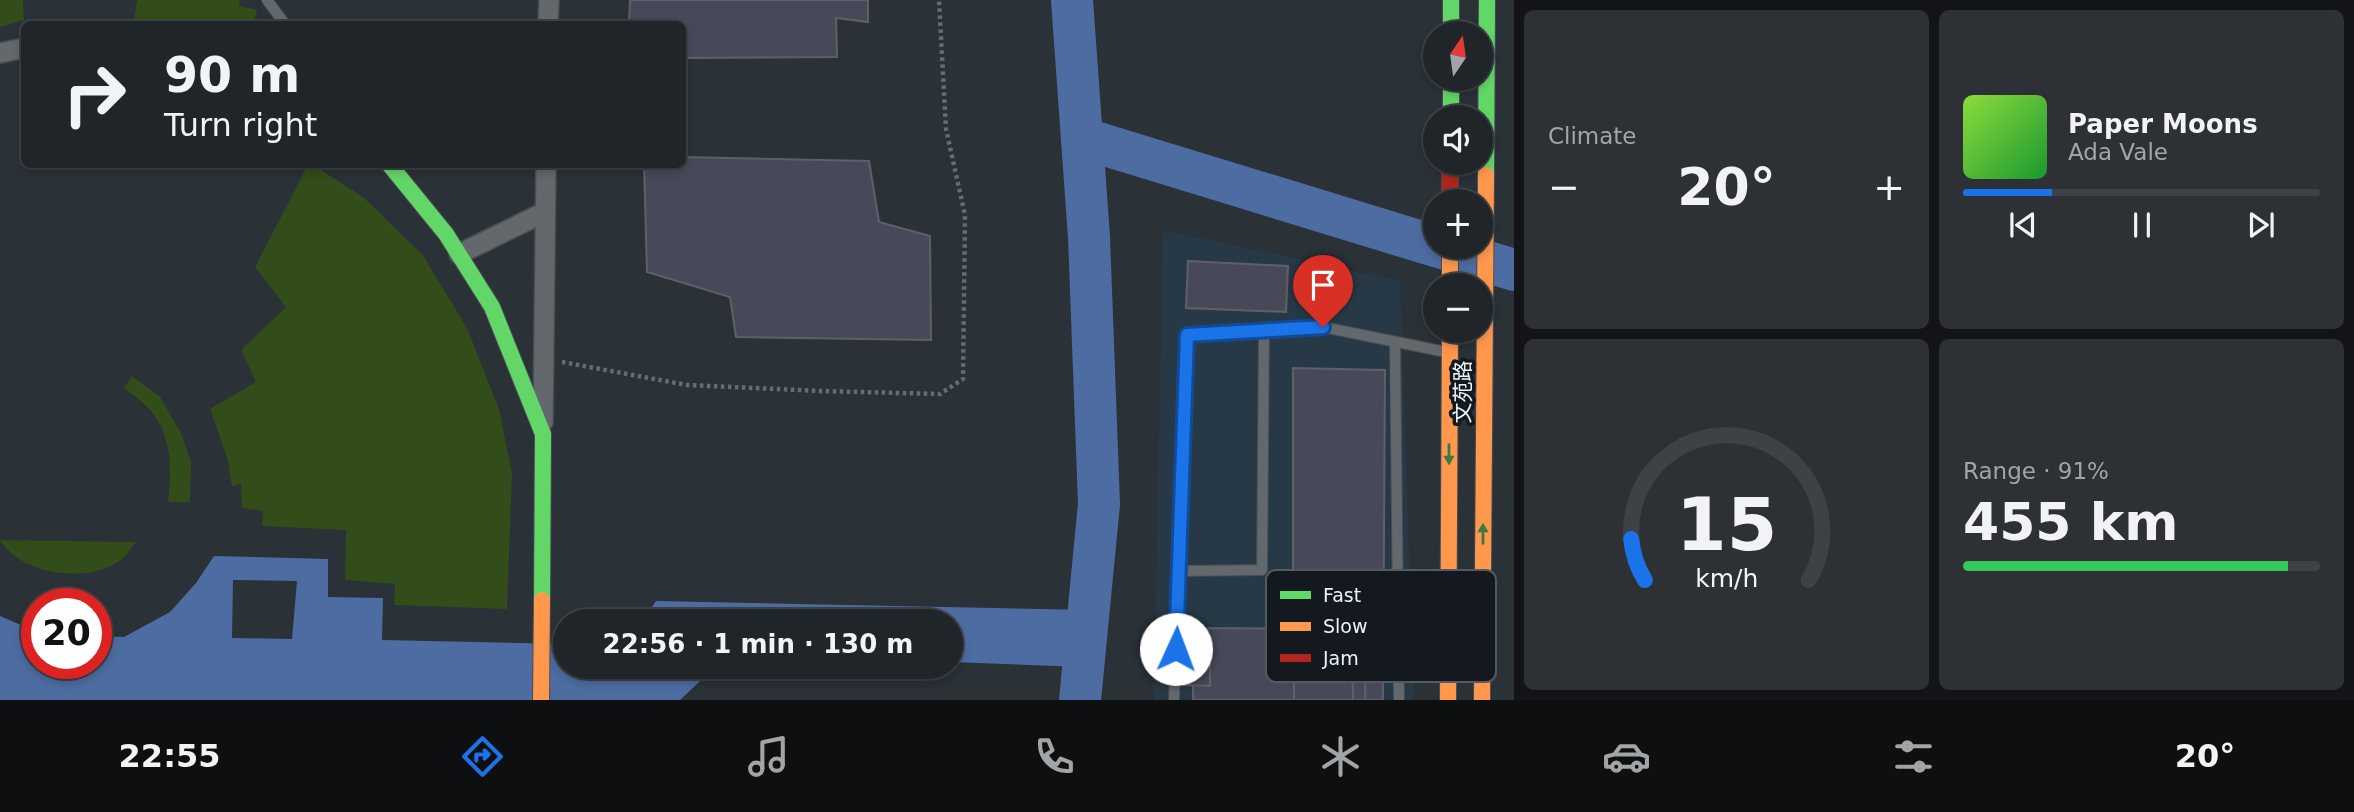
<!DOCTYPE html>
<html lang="en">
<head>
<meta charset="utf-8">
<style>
  body { margin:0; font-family:"DejaVu Sans","Noto Sans SC",sans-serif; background:#2d3135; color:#f1f3f6; height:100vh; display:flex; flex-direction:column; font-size:26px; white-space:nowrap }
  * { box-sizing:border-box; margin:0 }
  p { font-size:23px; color:#a2a5a8 }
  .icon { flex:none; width:38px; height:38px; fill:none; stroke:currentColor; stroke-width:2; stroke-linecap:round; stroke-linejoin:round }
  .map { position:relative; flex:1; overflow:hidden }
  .panel { display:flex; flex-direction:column; gap:10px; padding:10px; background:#121417; width:840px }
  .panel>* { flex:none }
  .banner { position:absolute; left:21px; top:21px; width:665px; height:147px; border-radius:10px; box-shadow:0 4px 10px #0003,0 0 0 2px #3d4246; background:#202529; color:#f1f3f6; overflow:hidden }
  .needle { width:46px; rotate:13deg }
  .buttons { position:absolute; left:1423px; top:21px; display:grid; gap:14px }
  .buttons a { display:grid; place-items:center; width:70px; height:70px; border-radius:50%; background:#202529; box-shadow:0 4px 10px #0003,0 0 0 2px #3d4246; font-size:35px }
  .speed { position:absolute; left:21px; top:588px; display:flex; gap:14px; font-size:35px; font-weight:700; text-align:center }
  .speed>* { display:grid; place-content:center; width:91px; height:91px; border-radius:50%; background:#202529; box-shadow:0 4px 10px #0003,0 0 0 2px #3d4246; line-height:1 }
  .speed .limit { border:10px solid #d22; background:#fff; color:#111 }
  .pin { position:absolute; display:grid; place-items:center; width:60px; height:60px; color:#fff; margin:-72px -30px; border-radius:50% 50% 50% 0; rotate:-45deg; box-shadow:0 0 7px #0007 }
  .pin .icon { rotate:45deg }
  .me { position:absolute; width:77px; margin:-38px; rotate:2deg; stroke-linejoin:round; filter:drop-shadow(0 0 5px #0008) }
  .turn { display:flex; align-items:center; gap:24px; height:147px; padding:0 28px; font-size:32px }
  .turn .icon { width:91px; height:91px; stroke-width:2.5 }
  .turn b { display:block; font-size:49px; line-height:60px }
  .big { font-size:52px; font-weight:600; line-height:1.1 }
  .panel .card { flex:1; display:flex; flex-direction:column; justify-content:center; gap:10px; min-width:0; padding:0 24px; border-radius:10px; background:#2d3135 }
  .panel .dial { align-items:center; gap:0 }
  .dial svg { height:182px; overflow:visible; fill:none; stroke:#3d4246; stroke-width:7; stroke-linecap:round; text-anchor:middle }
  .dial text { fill:#f1f3f6; stroke:none }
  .song { display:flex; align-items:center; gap:21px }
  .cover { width:84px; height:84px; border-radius:10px; background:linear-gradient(135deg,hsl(90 70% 55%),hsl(130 70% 35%)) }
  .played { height:7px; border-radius:4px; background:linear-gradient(90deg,#1a73e8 25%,#3d4246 25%) }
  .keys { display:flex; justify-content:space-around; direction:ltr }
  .heat { display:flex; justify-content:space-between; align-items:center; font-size:38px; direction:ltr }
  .charge { height:10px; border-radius:5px; background:linear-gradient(90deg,#34c759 91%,#3d4246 0) }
  .panel .tiles { flex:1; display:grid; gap:10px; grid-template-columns:repeat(2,1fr) }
  .trip { position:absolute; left:553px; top:609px; width:410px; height:70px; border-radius:35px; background:#202529; box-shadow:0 4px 10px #0003,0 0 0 2px #3d4246; font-weight:600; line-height:70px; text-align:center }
  .tab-bar { display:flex; height:112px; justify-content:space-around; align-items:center; background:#0d0f10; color:#a2a5a8 }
  .tab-bar .icon { width:49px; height:49px }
  .tab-bar .active { color:#1a73e8 }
  .tab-bar b { font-size:32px; color:#f1f3f6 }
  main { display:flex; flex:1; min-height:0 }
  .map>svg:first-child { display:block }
  .built { fill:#273947 }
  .green { fill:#324d19 }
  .water { fill:#4d6ca1; fill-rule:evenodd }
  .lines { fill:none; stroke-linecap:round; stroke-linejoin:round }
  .river { stroke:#4d6ca1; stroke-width:42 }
  .building { fill:#484958; stroke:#5e6066; stroke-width:2 }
  .lane-casing { stroke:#474d53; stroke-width:12 }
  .street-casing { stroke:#474d53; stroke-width:22 }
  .fast-casing { stroke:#474d53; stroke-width:18 }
  .slow-casing { stroke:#474d53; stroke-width:18 }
  .jam-casing { stroke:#474d53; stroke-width:18 }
  .path { stroke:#666c70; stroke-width:4.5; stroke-dasharray:3.5 3.5; stroke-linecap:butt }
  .lane { stroke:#63686d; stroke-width:10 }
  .street { stroke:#63686d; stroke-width:19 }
  .fast { stroke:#63d668; stroke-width:16 }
  .slow { stroke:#ff974d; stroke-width:16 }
  .jam { stroke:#b3261e; stroke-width:16 }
  .oneway { fill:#3b7843 }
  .route-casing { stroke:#114b97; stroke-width:18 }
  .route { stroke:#1a73e8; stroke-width:12 }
  .labels { text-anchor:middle; stroke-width:7; stroke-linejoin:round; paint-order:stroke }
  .street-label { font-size:21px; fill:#eaf3fa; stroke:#13191e }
  .key { fill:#13191e; stroke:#545a60; stroke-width:2 }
  .key-label { font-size:19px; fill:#eaf3fa }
</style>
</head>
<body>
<main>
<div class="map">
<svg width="1514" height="700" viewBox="0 0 1514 700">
  <rect width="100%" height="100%" fill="#2a3137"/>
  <path class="built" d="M1163,230L1400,281L1414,700H1154Z"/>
  <g class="green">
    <path d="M0,0H23L24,20L0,27Z"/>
    <path d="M137,0H240L239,6L257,10L254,23L257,24H140L134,22Z"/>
    <path d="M308,165H313L363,197L422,254L467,328L499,409L512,474L507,609L394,605L395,584L345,580L346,530L262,526L263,511L242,508L241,484L232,486L227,457L210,409L256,382L241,350L286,307L255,267Z"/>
    <path d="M132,376L160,397L181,433L191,462L190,502H168C172,471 172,435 150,410C143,402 133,395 124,388Z"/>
    <path d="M0,540L136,542C132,547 127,554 122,559C90,585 21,575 0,540Z"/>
  </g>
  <g class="water">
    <path d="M214,556L328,559V597L383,598L382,640L565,644V667H715L680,700H0V616L37,632V663H96V636L124,637L170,612L196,583ZM233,580L297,581L292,639L232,638Z"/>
    <path d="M656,601L1088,610L1083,667L950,662V621H642Z"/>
  </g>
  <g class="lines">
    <g class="river">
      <path d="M1072,0L1089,237L1099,504L1080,700"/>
      <path d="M1082,138L1435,246"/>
      <path d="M1439,247L1514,270"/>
    </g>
  </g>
  <g class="building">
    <path d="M630,0H868V22L836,18L837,57L682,58V24H629Z"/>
    <path d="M682,157L869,161L879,222L930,236L931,340L736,337L730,297L647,272L644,164H682Z"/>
    <path d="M1188,261L1288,266L1286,312L1186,308Z"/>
    <path d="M1293,368L1385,370L1383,700H1365L1366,629H1293Z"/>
    <path d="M1193,628L1366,629L1365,700H1193Z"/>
    <path d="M1352,645L1353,700H1294V646Z"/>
    <path d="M1183,655H1210V686L1184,685Z"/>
  </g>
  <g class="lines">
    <g class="lane-casing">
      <g id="lane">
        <path d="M267,0L285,24"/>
        <path d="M1395,342L1399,700"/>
        <path d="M1179,571L1262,570L1264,331"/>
        <path d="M1174,700L1187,335L1323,327L1446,352"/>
      </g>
    </g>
    <g class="street-casing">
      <g id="street">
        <path d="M548,24L549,0"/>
        <path d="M0,53L24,48"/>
        <path d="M459,254L545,212"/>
        <path d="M543,422L546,164"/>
      </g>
    </g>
    <g class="fast-casing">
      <g id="fast">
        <path d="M1451,0V33"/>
        <path d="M1451,79V117"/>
        <path d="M389,164L446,234L492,307L543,434L542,600"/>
        <path d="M1486,175L1487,0"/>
      </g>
    </g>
    <g class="slow-casing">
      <g id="slow">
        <path d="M1450,247V285"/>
        <path d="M541,700L542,600"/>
        <path d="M1448,700L1450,331"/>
        <path d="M1482,700L1486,175"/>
      </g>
    </g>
    <g class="jam-casing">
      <path id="jam" d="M1450,163V201"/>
    </g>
    <path class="path" d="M562,362L687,385L821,391L940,394L963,379L965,215L946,129L939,0"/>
    <use href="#lane" class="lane"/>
    <use href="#street" class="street"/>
    <use href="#fast" class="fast"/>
    <use href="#slow" class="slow"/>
    <use href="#jam" class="jam"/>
  </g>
  <defs><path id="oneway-solid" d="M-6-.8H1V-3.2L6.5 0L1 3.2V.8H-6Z" transform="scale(1.75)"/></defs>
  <g class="oneway">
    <use href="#oneway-solid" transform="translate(1449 454) rotate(90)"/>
    <use href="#oneway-solid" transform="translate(1483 534) rotate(-90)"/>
  </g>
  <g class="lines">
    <g class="route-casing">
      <path id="route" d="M1176,649L1187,335L1323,327"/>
    </g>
    <use href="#route" class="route"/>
  </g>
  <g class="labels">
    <g class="street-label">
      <text transform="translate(1463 392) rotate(-90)" y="7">文苑路</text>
    </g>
  </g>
  <rect x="1266" y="570" width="230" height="112" rx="10" class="key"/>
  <rect x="1280" y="591" width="31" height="8" fill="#63d668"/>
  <rect x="1280" y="622" width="31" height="9" fill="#ff974d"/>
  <rect x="1280" y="654" width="31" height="8" fill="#b3261e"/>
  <g class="key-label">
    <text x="1323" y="602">Fast</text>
    <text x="1323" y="633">Slow</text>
    <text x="1323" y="665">Jam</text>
  </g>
</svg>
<div class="buttons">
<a><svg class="needle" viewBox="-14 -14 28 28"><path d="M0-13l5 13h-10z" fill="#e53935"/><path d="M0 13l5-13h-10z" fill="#a2a5a8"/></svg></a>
<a><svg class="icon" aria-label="sound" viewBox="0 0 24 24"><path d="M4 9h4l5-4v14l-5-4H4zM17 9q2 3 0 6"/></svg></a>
<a>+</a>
<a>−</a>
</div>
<div class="speed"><div class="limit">20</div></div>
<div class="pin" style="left:1323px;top:327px;background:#d93025"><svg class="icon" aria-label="arrive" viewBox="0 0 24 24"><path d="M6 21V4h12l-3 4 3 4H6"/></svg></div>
<svg class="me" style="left:1176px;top:649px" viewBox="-20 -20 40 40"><circle r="19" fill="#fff"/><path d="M0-13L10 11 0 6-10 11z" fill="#1a73e8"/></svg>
<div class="trip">22:56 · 1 min · 130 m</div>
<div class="banner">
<div class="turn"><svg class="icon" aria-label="right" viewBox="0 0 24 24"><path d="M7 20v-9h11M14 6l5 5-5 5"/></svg><div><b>90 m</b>Turn right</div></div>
</div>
</div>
<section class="panel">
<div class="tiles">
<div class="card"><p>Climate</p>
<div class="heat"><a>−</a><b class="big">20°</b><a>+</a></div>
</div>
<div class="card">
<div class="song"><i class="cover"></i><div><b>Paper Moons</b><p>Ada Vale</p></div></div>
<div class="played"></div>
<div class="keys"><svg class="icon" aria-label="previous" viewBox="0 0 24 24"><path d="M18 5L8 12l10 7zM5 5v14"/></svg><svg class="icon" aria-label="pause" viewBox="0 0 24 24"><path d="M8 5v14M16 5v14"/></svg><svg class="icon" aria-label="next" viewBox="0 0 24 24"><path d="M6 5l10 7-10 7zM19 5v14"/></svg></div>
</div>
<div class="card dial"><svg viewBox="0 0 100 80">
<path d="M14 69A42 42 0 1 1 86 69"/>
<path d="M14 69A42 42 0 0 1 8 51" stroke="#1a73e8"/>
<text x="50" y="56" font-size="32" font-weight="700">15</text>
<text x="50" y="72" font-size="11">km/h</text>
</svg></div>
<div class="card"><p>Range · 91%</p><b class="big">455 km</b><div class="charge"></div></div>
</div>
</section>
</main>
<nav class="tab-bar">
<b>22:55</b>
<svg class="icon active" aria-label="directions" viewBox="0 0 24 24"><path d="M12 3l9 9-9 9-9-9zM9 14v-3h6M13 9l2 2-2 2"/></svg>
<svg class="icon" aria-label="music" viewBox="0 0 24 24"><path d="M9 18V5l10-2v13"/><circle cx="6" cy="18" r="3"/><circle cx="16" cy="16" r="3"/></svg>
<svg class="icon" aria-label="phone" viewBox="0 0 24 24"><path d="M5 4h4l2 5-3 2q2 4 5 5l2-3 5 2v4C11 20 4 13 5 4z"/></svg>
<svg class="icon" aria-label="climate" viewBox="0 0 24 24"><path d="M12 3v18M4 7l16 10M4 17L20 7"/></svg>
<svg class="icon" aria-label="car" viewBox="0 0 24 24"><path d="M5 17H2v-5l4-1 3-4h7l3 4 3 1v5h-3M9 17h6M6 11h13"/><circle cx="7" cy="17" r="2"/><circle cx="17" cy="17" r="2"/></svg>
<svg class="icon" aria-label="filters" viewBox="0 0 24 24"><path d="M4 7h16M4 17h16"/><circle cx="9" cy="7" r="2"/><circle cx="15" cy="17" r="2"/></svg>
<b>20°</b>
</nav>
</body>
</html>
